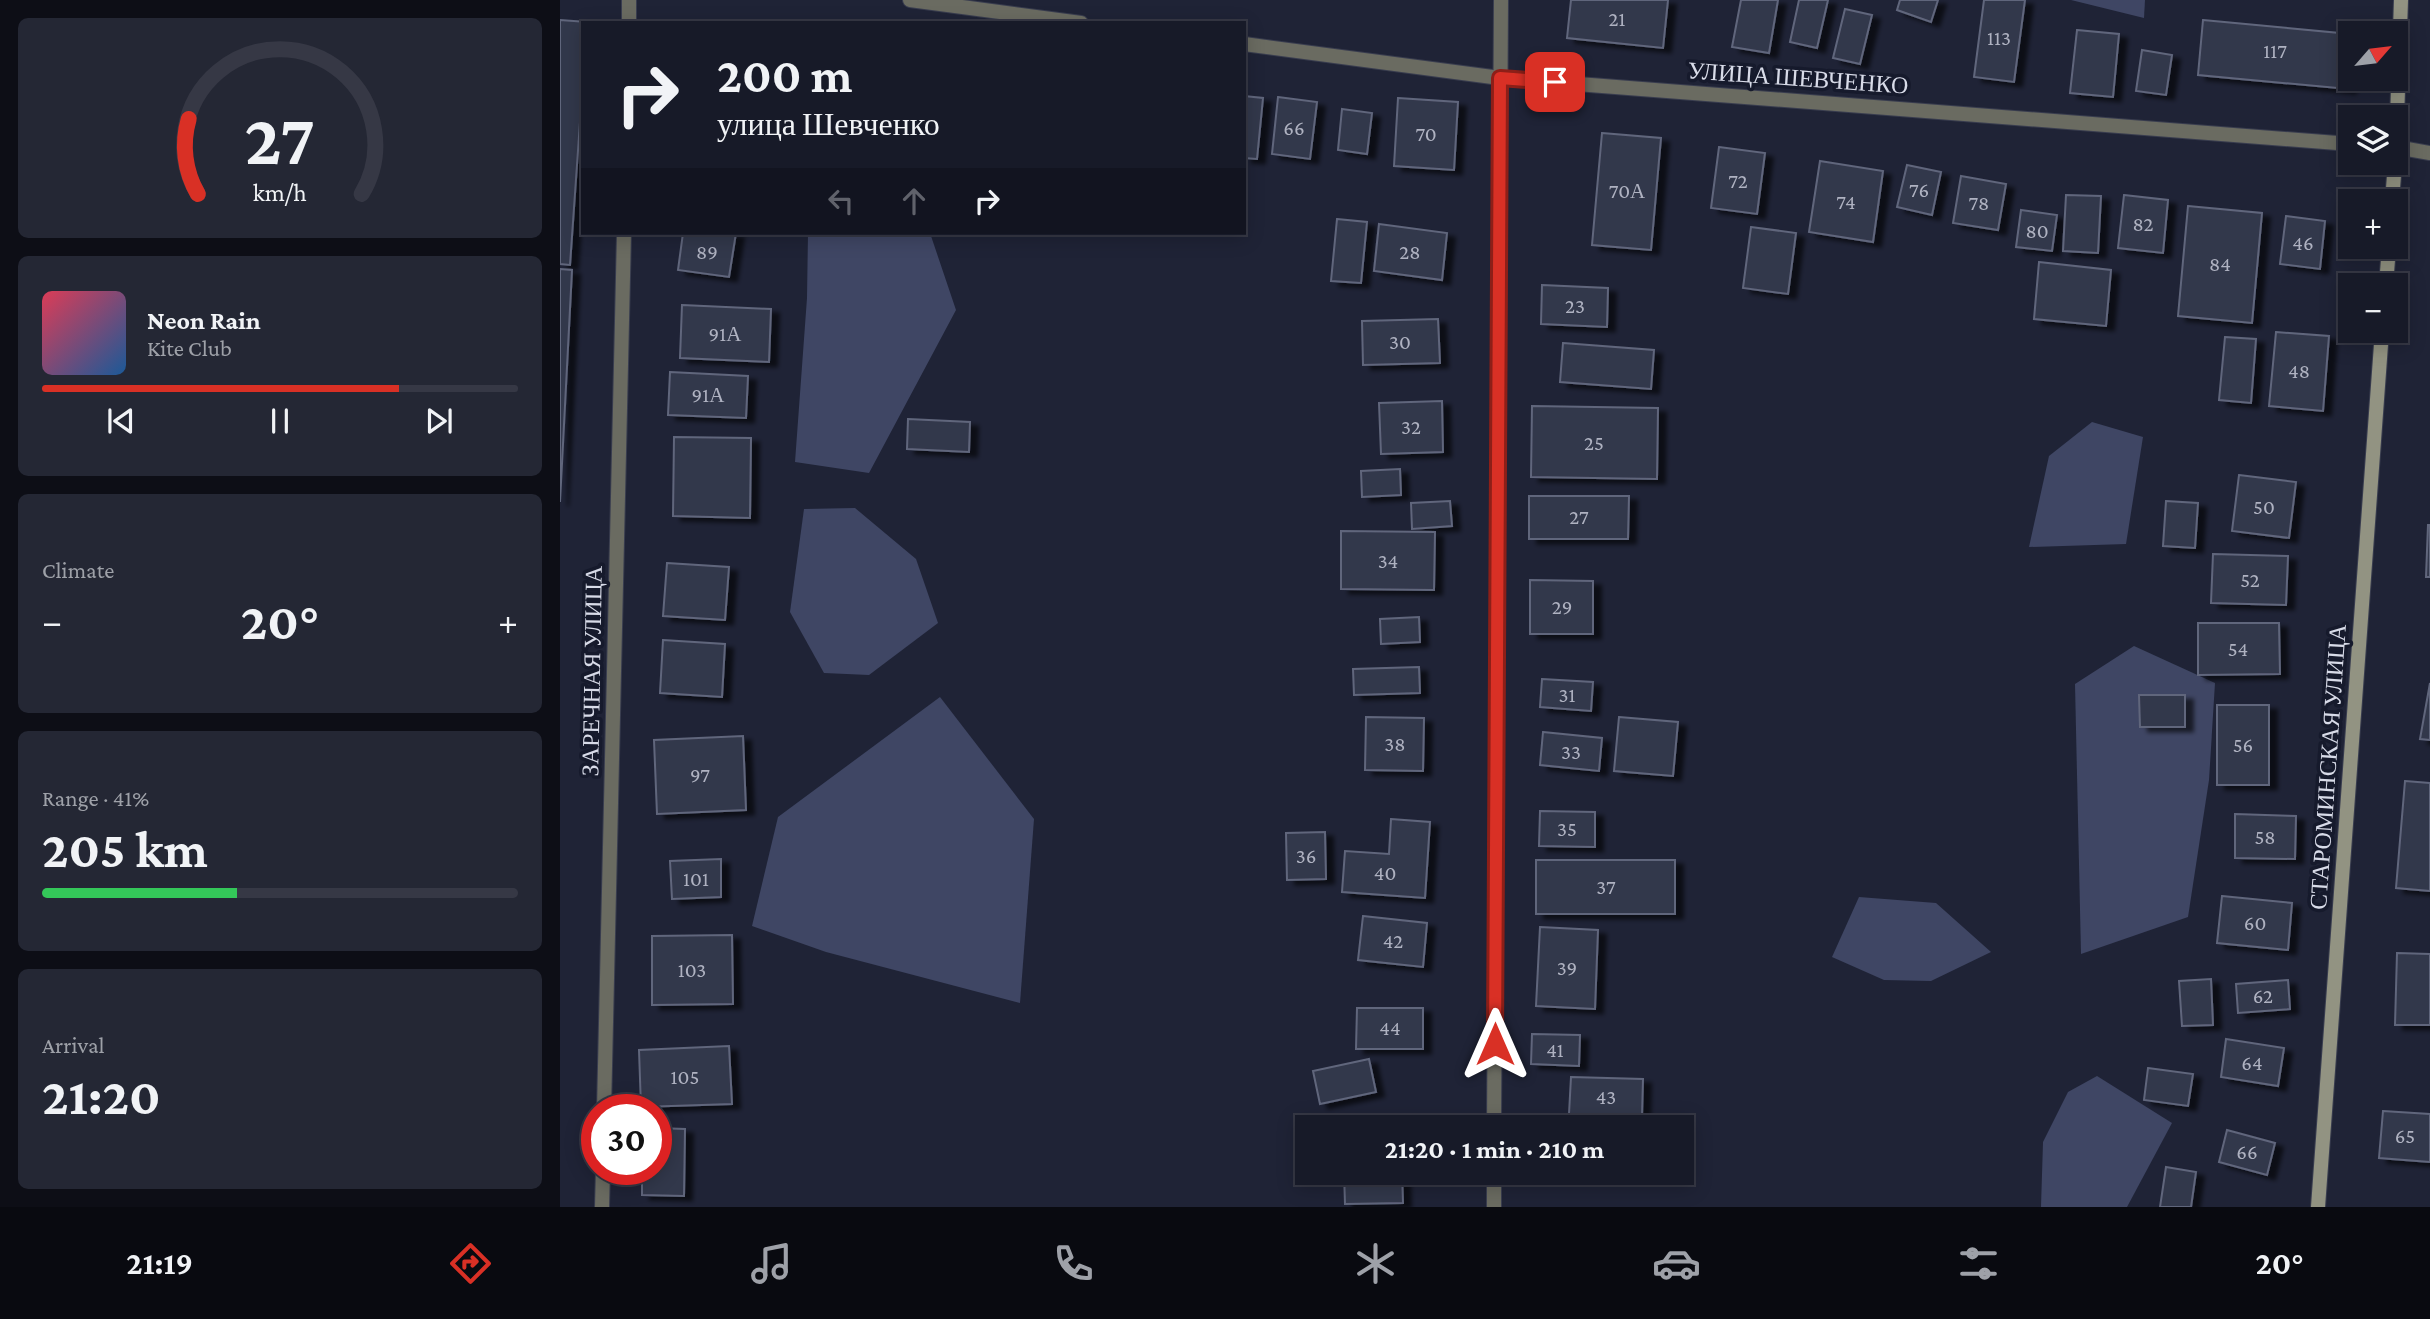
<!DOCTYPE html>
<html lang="en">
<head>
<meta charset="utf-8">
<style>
  body { margin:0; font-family:"Crimson Pro",serif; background:#242734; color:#f1f3f6; height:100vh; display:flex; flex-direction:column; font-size:26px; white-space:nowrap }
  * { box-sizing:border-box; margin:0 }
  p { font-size:23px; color:#9ea1a8 }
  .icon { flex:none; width:38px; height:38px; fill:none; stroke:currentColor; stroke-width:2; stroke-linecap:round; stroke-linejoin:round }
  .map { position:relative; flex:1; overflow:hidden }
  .panel { display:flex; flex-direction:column; gap:18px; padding:18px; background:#0d0e16; width:560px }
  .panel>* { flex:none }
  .hud { position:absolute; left:21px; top:21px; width:665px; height:214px; border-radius:0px; box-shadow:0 4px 18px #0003,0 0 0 2px #363845; background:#171a28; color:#f1f3f6; overflow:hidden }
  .needle { width:46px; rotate:62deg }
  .buttons { position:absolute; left:1778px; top:21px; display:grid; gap:14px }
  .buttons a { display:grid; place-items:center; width:70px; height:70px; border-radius:0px; background:#171a28; box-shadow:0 4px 18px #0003,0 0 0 2px #363845; font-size:35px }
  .speed { position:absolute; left:21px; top:1094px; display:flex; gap:14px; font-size:35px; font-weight:700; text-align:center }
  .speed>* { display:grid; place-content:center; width:91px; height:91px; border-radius:50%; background:#171a28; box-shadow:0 4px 18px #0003,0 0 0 2px #363845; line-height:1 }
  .speed .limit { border:10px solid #d22; background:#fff; color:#111 }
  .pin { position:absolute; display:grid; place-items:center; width:60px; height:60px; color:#fff; margin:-30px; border-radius:14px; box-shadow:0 4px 10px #0006 }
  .me { position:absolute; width:77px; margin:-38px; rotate:0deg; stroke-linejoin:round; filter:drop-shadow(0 0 5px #0008) }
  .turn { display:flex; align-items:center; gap:24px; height:147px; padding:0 21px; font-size:32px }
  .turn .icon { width:91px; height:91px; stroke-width:2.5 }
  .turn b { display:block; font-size:49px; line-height:60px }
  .lanes { display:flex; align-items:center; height:66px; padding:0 21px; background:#0003; justify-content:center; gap:35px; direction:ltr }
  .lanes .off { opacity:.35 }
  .big { font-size:52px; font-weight:700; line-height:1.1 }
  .panel .card { flex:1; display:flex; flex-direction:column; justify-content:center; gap:10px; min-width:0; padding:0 24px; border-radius:10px; background:#242734 }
  .panel .dial { align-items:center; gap:0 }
  .dial svg { height:182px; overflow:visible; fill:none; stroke:#363845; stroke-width:7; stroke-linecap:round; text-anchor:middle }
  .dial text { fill:#f1f3f6; stroke:none }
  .song { display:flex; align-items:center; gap:21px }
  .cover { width:84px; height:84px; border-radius:10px; background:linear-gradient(135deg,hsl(350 70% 55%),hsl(210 70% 35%)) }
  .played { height:7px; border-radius:4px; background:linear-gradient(90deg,#d93025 75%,#363845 75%) }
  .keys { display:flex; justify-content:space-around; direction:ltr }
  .heat { display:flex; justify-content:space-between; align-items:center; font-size:38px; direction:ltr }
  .charge { height:10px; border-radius:5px; background:linear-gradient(90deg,#34c759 41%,#363845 0) }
  .trip { position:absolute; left:735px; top:1115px; width:399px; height:70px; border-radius:0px; background:#171a28; box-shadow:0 4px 18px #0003,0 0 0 2px #363845; font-weight:700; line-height:70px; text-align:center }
  .tabs { display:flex; height:112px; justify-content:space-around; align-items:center; background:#090a10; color:#9ea1a8 }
  .tabs .icon { width:49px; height:49px }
  .tabs .active { color:#d93025 }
  .tabs b { font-size:32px; color:#f1f3f6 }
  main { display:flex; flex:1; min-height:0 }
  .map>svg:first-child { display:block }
  .green { fill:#3f4664 }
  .building { fill:#33374b; stroke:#60667c; stroke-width:2; filter:url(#shadow) }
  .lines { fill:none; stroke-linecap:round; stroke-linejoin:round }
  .street-casing { stroke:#393d4f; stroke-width:16 }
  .secondary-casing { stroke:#393d4f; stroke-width:16 }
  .street { stroke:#6a6b61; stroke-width:14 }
  .secondary { stroke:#929382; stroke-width:14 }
  .route-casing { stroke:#8d1f18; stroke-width:18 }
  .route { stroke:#d93025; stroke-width:12 }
  .labels { text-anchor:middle; stroke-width:7; stroke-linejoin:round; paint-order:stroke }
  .number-label { font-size:21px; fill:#afb2c1 }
  .street-label { font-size:24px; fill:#d8dbe8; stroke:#161a2c }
</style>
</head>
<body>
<main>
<section class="panel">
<div class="card dial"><svg viewBox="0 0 100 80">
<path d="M14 69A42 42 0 1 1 86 69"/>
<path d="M14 69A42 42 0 0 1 10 36" stroke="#d93025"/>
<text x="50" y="56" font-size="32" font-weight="700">27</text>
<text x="50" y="72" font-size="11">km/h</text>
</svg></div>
<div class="card">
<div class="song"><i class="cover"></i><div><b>Neon Rain</b><p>Kite Club</p></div></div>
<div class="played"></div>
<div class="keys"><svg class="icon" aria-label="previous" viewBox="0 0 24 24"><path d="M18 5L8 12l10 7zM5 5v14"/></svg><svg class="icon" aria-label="pause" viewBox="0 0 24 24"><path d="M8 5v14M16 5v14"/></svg><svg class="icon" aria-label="next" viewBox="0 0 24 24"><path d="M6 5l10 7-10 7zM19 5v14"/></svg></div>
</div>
<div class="card"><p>Climate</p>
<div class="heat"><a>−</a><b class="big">20°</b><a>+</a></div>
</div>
<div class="card"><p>Range · 41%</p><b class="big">205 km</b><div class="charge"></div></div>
<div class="card"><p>Arrival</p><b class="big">21:20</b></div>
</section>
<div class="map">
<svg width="1870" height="1207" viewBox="0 0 1870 1207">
  <defs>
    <filter id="shadow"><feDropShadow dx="8" dy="4.5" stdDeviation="2" flood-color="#0009"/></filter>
  </defs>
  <rect width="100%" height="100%" fill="#1f2336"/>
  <g class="green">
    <path d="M1511,0H1585L1584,18Z"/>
    <path d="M248,233H370L396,310L309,473L235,462L247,298Z"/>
    <path d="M1532,422L1583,437L1566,544L1469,547L1489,456Z"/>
    <path d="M295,508L356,559L378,623L309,675L264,673L230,612L244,509Z"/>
    <path d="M1574,646L1655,683L1649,780L1628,917L1521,954L1515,684Z"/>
    <path d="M380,697L474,819L460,1003L266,952L192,926L218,817Z"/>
    <path d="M1299,897L1376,903L1431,952L1371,981L1324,980L1272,957Z"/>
    <path d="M1537,1076L1612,1123L1567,1207H1481L1483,1142L1508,1092Z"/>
  </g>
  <g class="building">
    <path d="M1011,0H1108L1103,48L1007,38Z"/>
    <path d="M1181,0H1218L1209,53L1172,47Z"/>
    <path d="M1239,0H1268L1257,48L1230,42Z"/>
    <path d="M1340,0H1378L1371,22L1337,10Z"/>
    <path d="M1424,0H1465L1454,82L1414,77Z"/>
    <path d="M1285,9L1312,15L1300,64L1273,58Z"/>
    <path d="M0,20L27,22L23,23V79L10,265L0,264Z"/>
    <path d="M1643,20L1790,34L1788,89L1638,75Z"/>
    <path d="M1517,30L1559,34L1553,97L1510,93Z"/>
    <path d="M1582,50L1612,55L1606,95L1576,91Z"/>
    <path d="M684,96L703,98L697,159L684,158Z"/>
    <path d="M718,97L757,102L750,159L712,154Z"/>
    <path d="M838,98L898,102L894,170L834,166Z"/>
    <path d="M782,109L812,113L807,154L778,150Z"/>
    <path d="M1042,133L1101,138L1091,250L1032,245Z"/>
    <path d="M1159,147L1205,153L1197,214L1151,208Z"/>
    <path d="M1260,161L1323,171L1313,242L1249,232Z"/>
    <path d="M1347,165L1381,172L1372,215L1337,207Z"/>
    <path d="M1401,176L1446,184L1438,230L1393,223Z"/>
    <path d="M1506,195L1541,196L1538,253L1503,251Z"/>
    <path d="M1564,195L1608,200L1603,253L1558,248Z"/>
    <path d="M1628,206L1702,213L1692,323L1618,316Z"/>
    <path d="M1461,210L1497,215L1492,251L1456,247Z"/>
    <path d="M1726,216L1765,221L1760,269L1720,264Z"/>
    <path d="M777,219L807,222L801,283L771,281Z"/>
    <path d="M819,224L887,233L882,280L814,271Z"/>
    <path d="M1191,227L1236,233L1228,294L1183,288Z"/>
    <path d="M123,233H176L169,277L118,270Z"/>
    <path d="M1479,262L1551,270L1546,326L1474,319Z"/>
    <path d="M0,269L12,270L0,502Z"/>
    <path d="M982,285L1048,288L1047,327L981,324Z"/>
    <path d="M122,305L211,309L209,362L120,358Z"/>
    <path d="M878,319L880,363L803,365L802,321Z"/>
    <path d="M1716,332L1769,336L1763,411L1709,406Z"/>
    <path d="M1665,337L1696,339L1691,403L1659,400Z"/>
    <path d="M1003,343L1094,350L1091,389L1000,382Z"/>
    <path d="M110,372L188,376L186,418L108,415Z"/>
    <path d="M882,401L883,452L821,454L819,403Z"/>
    <path d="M972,406L1098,408L1097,479L971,477Z"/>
    <path d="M348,419L410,422L409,452L347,449Z"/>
    <path d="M114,437L191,438L190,518L113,516Z"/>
    <path d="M840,469L841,495L802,497L801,471Z"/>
    <path d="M1679,475L1736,482L1729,538L1672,531Z"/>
    <path d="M969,496H1069L1068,539H969Z"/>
    <path d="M890,501L892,526L852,529L851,503Z"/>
    <path d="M1606,501L1638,503L1635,548L1603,546Z"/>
    <path d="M1868,525H1870V577H1866Z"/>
    <path d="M781,531L875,532L874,590L781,589Z"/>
    <path d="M1653,554L1728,556L1726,605L1651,603Z"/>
    <path d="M107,563L169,567L165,620L103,616Z"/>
    <path d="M970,580L1033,581V634H970Z"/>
    <path d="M859,617L860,642L821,644L820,619Z"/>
    <path d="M1638,623H1719L1720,674L1638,675Z"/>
    <path d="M103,640L165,644L162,697L100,693Z"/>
    <path d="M859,667L860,693L794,695L793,669Z"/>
    <path d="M982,679L1033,682L1031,711L980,707Z"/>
    <path d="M1870,683V740L1860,739Z"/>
    <path d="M1579,695H1625V727H1580Z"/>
    <rect x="1657" y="705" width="52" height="80"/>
    <path d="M806,717L864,718L863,771L805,770Z"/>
    <path d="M1059,717L1118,722L1113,776L1054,771Z"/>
    <path d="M983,732L1042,738L1039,771L980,765Z"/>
    <path d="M183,736L186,810L97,814L94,740Z"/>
    <path d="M1845,781L1870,783V891L1836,888Z"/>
    <path d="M980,811L1035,812V847L979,846Z"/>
    <path d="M1675,814L1736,816L1735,859L1675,858Z"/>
    <path d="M831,819L870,822L865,898L782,892L785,851L829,854Z"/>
    <path d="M765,832L766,879L727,880L726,833Z"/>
    <path d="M161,859V897L112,899L110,861Z"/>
    <rect x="976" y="860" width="139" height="54"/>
    <path d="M1662,896L1732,903L1728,950L1657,943Z"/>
    <path d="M803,916L867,923L863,967L798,960Z"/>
    <path d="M980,927L1038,930L1035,1009L976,1006Z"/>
    <path d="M172,935L173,1004L92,1005V936Z"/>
    <path d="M1837,953L1870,954V1025H1835Z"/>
    <path d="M1651,979L1653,1025L1622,1026L1619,981Z"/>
    <path d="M1728,980L1730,1009L1678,1013L1676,984Z"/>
    <path d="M797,1008H863V1049H796Z"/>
    <path d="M972,1034L1020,1035L1019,1066L971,1064Z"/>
    <path d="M1666,1039L1724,1048L1718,1086L1661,1077Z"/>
    <path d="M169,1046L172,1104L81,1107L79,1050Z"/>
    <path d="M809,1059L816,1092L760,1104L753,1071Z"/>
    <path d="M1588,1068L1633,1074L1628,1106L1584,1100Z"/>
    <path d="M1011,1077L1083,1079L1082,1116L1009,1114Z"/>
    <path d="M1823,1111L1870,1114V1162L1819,1158Z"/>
    <path d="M96,1128L125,1129L124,1196L82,1195V1169H96Z"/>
    <path d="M1667,1130L1715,1143L1707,1175L1659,1162Z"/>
    <path d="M1606,1167L1636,1172L1631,1207H1600Z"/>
    <path d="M784,1172H842L843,1203L785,1204Z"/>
  </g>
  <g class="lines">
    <g class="street-casing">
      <g id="street">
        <path d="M350,0L521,23"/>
        <path d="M69,23V0"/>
        <path d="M684,44L940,78L1790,144"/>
        <path d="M1836,147L1870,153"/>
        <path d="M44,1110L64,233"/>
        <path d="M934,1127L941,0"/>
        <path d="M42,1207L43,1169"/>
        <path d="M934,1207V1172"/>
      </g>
    </g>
    <g class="secondary-casing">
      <g id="secondary">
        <path d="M1836,149L1841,0"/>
        <path d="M1832,201L1835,163"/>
        <path d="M1826,285L1829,247"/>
        <path d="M1758,1207L1822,331"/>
      </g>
    </g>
    <use href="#street" class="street"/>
    <use href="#secondary" class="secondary"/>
  </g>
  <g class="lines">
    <g class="route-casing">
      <path id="route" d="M935,1044L940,78L995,82"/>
    </g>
    <use href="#route" class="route"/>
  </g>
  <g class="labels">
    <g class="number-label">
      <text x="1057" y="26">21</text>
      <text x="1439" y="45">113</text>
      <text x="1715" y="58">117</text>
      <text x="734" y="135">66</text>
      <text x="866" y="141">70</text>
      <text x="1178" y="188">72</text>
      <text x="1359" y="197">76</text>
      <text x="1067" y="198">70А</text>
      <text x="1286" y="209">74</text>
      <text x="1419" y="210">78</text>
      <text x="1583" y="231">82</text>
      <text x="1477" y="238">80</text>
      <text x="1743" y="250">46</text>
      <text x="147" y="259">89</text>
      <text x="850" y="259">28</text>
      <text x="1660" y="271">84</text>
      <text x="1015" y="313">23</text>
      <text x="165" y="341">91А</text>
      <text x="840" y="349">30</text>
      <text x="1739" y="378">48</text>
      <text x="148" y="402">91А</text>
      <text x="851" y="434">32</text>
      <text x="1034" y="450">25</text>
      <text x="1704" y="514">50</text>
      <text x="1019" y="524">27</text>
      <text x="828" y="568">34</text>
      <text x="1690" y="587">52</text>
      <text x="1002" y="614">29</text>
      <text x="1678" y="656">54</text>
      <text x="1007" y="702">31</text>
      <text x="835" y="751">38</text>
      <text x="1683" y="752">56</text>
      <text x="1011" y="759">33</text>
      <text x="140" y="782">97</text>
      <text x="1007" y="836">35</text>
      <text x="1705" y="844">58</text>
      <text x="746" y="863">36</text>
      <text x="825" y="880">40</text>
      <text x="136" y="886">101</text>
      <text x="1046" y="894">37</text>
      <text x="1695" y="930">60</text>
      <text x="833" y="948">42</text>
      <text x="1007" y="975">39</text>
      <text x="132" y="977">103</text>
      <text x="1703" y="1003">62</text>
      <text x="830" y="1035">44</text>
      <text x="995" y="1057">41</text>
      <text x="1692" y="1070">64</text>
      <text x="125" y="1084">105</text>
      <text x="1046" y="1104">43</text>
      <text x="1845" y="1143">65</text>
      <text x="1687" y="1159">66</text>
    </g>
    <g class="street-label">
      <text transform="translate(1238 78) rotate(4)" y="8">УЛИЦА ШЕВЧЕНКО</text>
      <text transform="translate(32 671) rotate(-89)" y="8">ЗАРЕЧНАЯ УЛИЦА</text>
      <text transform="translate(1768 767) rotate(-86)" y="8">СТАРОМИНСКАЯ УЛИЦА</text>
    </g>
  </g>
</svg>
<div class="buttons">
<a><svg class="needle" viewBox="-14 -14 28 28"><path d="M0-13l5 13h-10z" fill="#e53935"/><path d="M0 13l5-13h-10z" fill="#9ea1a8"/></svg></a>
<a><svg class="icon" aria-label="layers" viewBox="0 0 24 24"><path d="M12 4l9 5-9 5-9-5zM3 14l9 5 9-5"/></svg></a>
<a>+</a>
<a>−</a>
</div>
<div class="speed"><div class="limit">30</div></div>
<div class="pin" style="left:995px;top:82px;background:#d93025"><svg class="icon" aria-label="arrive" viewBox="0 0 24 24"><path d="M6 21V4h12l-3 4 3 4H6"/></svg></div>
<svg class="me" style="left:935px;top:1044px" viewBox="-20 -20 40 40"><path d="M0-17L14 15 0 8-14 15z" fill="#d93025" stroke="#fff" stroke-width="4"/></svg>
<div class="trip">21:20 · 1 min · 210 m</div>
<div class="hud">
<div class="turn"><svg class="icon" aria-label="right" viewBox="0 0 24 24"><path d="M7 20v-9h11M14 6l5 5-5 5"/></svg><div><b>200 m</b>улица Шевченко</div></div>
<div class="lanes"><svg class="icon off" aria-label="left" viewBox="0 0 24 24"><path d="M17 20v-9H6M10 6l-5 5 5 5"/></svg><svg class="icon off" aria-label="ahead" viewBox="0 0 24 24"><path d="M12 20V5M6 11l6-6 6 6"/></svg><svg class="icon" aria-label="right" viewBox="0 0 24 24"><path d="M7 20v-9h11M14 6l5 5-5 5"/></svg></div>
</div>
</div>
</main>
<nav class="tabs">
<b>21:19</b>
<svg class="icon active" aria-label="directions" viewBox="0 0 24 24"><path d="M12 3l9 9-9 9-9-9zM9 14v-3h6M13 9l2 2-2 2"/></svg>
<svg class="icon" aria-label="music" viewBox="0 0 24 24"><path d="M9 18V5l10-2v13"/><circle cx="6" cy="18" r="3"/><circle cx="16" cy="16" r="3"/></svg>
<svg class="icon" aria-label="phone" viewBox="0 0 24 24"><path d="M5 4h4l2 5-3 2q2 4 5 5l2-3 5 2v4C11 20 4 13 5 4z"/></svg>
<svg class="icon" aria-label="climate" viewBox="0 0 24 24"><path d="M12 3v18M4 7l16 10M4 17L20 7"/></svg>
<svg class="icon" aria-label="car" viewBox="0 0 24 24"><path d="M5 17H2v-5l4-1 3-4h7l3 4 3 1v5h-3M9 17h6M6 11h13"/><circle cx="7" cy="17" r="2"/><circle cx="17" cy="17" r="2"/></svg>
<svg class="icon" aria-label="filters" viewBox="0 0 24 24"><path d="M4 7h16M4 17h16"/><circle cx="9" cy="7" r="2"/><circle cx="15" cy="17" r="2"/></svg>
<b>20°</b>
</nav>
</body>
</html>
